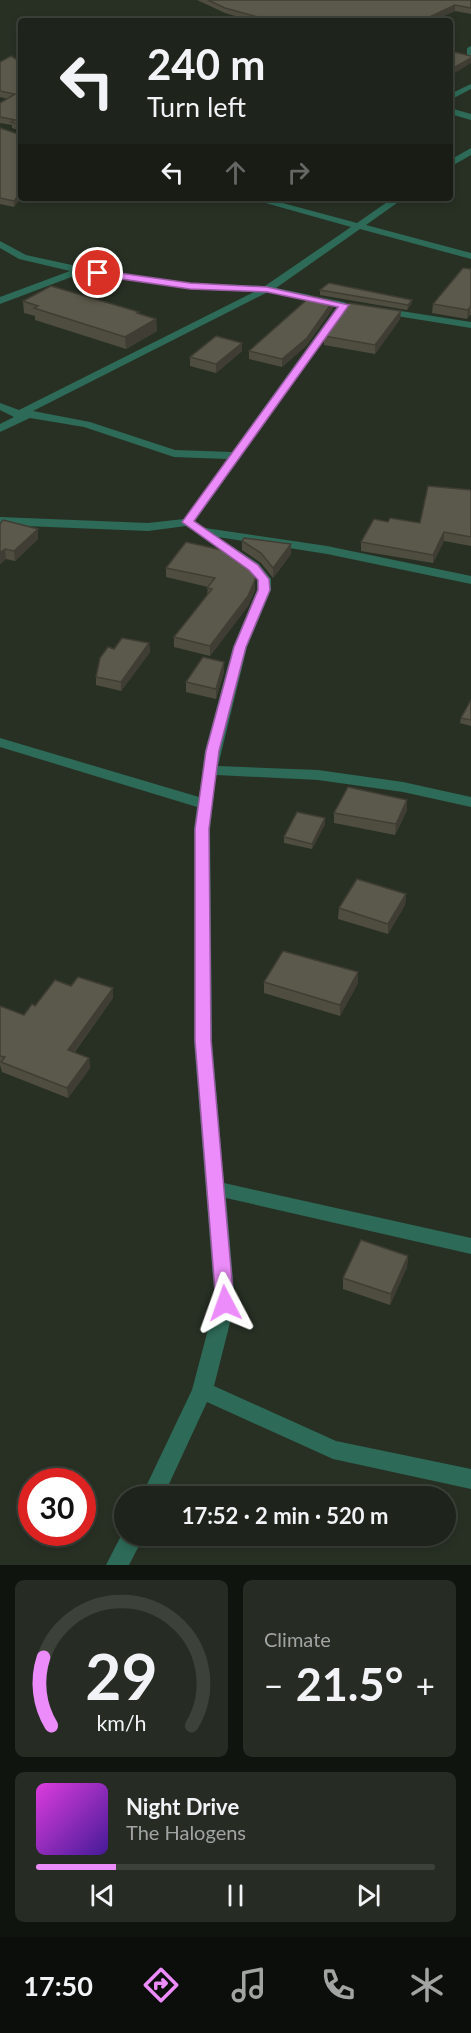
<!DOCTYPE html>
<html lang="en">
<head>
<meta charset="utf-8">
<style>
  body { margin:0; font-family:Lato,sans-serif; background:#262c24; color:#f1f3f6; height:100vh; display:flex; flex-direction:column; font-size:22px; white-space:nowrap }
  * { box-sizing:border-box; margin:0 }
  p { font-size:20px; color:#a1a4a3 }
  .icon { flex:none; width:33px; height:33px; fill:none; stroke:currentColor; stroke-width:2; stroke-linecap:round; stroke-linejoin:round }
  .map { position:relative; height:1565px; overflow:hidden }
  .panel { display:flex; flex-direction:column; gap:15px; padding:15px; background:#10140f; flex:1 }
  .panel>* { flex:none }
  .guide { position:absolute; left:18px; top:18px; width:435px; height:183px; border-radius:6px; box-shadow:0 3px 9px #0003,0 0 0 2px #3c413a; background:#1e241b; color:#f1f3f6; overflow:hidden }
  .speed { position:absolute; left:18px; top:1468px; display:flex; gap:12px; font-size:30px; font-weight:700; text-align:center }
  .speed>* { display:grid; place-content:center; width:78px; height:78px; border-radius:50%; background:#1e241b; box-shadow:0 3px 9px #0003,0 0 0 2px #3c413a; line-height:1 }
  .speed .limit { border:9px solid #d22; background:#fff; color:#111 }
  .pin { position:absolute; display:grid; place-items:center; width:51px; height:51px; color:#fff; margin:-26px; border:3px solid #fff; border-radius:50%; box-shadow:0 2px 6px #0007 }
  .me { position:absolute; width:66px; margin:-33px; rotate:356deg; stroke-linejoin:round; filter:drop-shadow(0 0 4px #0008) }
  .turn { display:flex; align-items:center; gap:21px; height:126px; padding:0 30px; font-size:27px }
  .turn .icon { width:78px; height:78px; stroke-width:2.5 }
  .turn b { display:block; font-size:42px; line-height:51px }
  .lanes { display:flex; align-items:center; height:57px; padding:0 30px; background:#0003; justify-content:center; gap:30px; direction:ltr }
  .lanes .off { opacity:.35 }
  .big { font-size:45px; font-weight:700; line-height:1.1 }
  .panel .card { flex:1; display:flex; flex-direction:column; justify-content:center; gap:9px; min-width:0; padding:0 21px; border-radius:9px; background:#262c24 }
  .panel .dial { align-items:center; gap:0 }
  .dial svg { height:156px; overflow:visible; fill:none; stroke:#3c413a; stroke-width:7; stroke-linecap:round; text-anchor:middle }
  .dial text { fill:#f1f3f6; stroke:none }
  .song { display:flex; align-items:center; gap:18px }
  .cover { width:72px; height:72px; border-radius:9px; background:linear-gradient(135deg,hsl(300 70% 55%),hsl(260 70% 35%)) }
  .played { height:6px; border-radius:3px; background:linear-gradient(90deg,#ec8cfa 20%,#3c413a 20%) }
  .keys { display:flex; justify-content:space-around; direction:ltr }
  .heat { display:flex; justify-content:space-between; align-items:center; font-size:33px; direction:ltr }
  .panel .tiles { flex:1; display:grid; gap:15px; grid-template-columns:1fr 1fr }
  .card:last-child { grid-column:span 2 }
  .trip { position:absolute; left:114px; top:1486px; width:342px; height:60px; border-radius:30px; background:#1e241b; box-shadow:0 3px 9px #0003,0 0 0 2px #3c413a; font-weight:700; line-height:60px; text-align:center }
  .tabs { display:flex; height:96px; justify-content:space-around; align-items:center; background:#0c0e0b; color:#a1a4a3 }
  .tabs .icon { width:42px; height:42px }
  .tabs .selected { color:#ec8cfa }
  .tabs b { font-size:27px; color:#f1f3f6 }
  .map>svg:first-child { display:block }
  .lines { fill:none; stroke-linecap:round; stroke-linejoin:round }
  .street { fill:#2d6a57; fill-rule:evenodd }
  .wall { fill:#4e4d40 }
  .shaded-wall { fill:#403e34 }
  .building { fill:#5b594b; stroke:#403e34; stroke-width:1.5 }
  .route { fill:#ec8cfa; stroke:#995ba2; stroke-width:1.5 }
</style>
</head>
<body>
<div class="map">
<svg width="471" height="1565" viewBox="0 0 471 1565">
  <rect width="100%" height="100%" fill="#283024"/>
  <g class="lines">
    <g class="street">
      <path d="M471,46V58L467,56V48Z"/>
      <path d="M471,84V89L450,100V94Z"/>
      <path d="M450,108L471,114V120L450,114Z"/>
      <path d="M471,148V155L450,167V160Z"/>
      <path d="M248,198H264L357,223L393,198H404L366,225L471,253V259L360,229L276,288L344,302L349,305L195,521L205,528L327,546L471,576V584L327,554L218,537L259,564L271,579V590L247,647L218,766L318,770L403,782L471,797V807L403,792L318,780L216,775L210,829L212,1041L224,1183L471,1238V1254L226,1198L235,1303L214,1386L336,1441L471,1469V1489L333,1459L207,1402L163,1497H141L192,1390L215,1303L194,1041V829L197,807L0,747V738L199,797L205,751L233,647L257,590V579L249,570L186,526L148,531L0,525V517L148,523L184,519L227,459L174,457L84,427L30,418L0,432V424L14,417L0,410V403L19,410L254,292L190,289L82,273L0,304V297L70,271L19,259L0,248V241L26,255L81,267L190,283L265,286L351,227ZM268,292L337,307L232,452L175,450L90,422L33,411Z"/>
      <path d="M382,308L471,322V328L378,313L377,311Z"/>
      <path d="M124,1530V1536H144L129,1565H106Z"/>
    </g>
  </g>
  <g class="wall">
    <path d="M197,0H471V14L455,11L432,21H252L225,13Z"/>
    <path d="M0,62H21V131L12,128V125L0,123V103L8,99L0,97Z"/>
    <path d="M0,128L21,135L14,207L0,204Z"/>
    <path d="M471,269V315H470L467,319L432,313L433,304Z"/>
    <path d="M320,290L412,300L411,304L407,310L320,295Z"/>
    <path d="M23,301L139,314L156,319L157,331L126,349L35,320V316L24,313Z"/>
    <path d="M333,301V308L307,345L282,367L249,359V351Z"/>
    <path d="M401,311L400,319L375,354L324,345V336Z"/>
    <path d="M242,351L216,373L190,366V357Z"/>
    <path d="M471,490V546L444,541L433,563L361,551V542L388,522L420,523Z"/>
    <path d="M0,524L38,529V539L15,561L6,559L0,564Z"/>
    <path d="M242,541L291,554L273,578L261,563L242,550Z"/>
    <path d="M186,542L255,590L248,606L210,656L174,647V637L207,595L208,587L166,577V568Z"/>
    <path d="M149,643L150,652L121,691L96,685V677L114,649Z"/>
    <path d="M224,662V672L216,699L186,692V682Z"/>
    <path d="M471,700V726L460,723L461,718Z"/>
    <path d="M407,800V810L395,835L334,823V813Z"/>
    <path d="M325,824L312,849L284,843V837Z"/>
    <path d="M406,894L405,905L388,934L338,919L339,908Z"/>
    <path d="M264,982L358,983L340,1016L264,993Z"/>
    <path d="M71,986L113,998L74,1053L89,1058L90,1068L68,1098L2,1072L0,1065V1006L24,1015L35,1006Z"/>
    <path d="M408,1256L407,1267L390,1305L343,1289V1278Z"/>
  </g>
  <g class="shaded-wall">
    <path d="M455,5V11L432,21H421Z"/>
    <path d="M471,58V63L450,76V70Z"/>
    <path d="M21,192V198L14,207V201Z"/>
    <path d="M412,300L411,304L407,310L408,305Z"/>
    <path d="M333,301V308L307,345L282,367V359Z"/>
    <path d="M470,306V315L467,319L468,310Z"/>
    <path d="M401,311L400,319L375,354V345Z"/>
    <path d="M156,319L157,331L126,349L125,337Z"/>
    <path d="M242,343V351L216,373V364Z"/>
    <path d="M38,529V539L15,561L14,551Z"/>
    <path d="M444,532V541L433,563V555Z"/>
    <path d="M291,544V554L273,578V568Z"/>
    <path d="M5,549L6,559L0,564V553Z"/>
    <path d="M255,580V590L248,606L210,656V646Z"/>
    <path d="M149,643L150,652L121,691V682Z"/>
    <path d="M224,662V672L216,699V689Z"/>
    <path d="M407,800V810L395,835L396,824Z"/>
    <path d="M325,818V824L312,849V844Z"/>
    <path d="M406,894L405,905L388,934V924Z"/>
    <path d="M358,972V983L340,1016V1005Z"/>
    <path d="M113,988V998L68,1060V1050Z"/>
    <path d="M89,1058L90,1068L68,1098L67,1088Z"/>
    <path d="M408,1256L407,1267L390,1305L391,1294Z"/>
  </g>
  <g class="building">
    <path d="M208,0H471V8L455,5L421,21H272L225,8Z"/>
    <path d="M450,51L471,56V58L450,70Z"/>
    <path d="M11,56L21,62V125L11,122L16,120L0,117V103L15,94L0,91V62Z"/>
    <path d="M0,128L21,135V192L14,201L0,198Z"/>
    <path d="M463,268L471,269V306L468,310L433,304Z"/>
    <path d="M329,283L412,300L408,305L320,290Z"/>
    <path d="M51,286L139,312L137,313L156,319L125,337L34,308L38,306L23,301Z"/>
    <path d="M311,296L333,301L307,338L282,359L249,351Z"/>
    <path d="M348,303L401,311L375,345L324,336Z"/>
    <path d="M216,336L242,343L216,364L190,357Z"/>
    <path d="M428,486L471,490V537L444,532L433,555L361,542L374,519L388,522L390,518L420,523Z"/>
    <path d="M3,520L38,529L14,551L5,549L0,553V524Z"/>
    <path d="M244,538L291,544L273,568L261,553L242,541Z"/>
    <path d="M186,542L235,553L255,570V580L248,596L210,646L174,637L212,589L207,588L215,578L166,568Z"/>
    <path d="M122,638L149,643L121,682L96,677L100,658L108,647L114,649Z"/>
    <path d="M203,657L224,662L216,689L186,682Z"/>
    <path d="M471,700V720L461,718Z"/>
    <path d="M348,787L407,800L396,824L334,813Z"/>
    <path d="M297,812L325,818L312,844L284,837Z"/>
    <path d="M357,879L406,894L388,924L339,908Z"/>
    <path d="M283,951L358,972L340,1005L264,982Z"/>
    <path d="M78,977L113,988L68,1050L89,1058L67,1088L1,1062L5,1057L0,1056V1006L24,1015L32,1004L35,1006L55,980L71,986Z"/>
    <path d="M361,1240L408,1256L391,1294L343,1278Z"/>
  </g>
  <path class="route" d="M98,270L190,283L267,287L349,305L194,521L258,565L269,579L270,590L246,647L219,751L209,829L211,1041L234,1303L231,1308L225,1311L218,1308L216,1303L195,1041V829L206,751L234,647L258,590V580L249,570L182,522L338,307L267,292L190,289L94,275V271Z"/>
</svg>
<div class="speed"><div class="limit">30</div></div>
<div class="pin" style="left:98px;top:273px;background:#d93025"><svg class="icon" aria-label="arrive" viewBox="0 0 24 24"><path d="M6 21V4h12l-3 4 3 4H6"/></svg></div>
<svg class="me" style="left:225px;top:1303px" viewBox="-20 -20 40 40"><path d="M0-17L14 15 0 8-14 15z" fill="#ec8cfa" stroke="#fff" stroke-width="4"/></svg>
<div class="trip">17:52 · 2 min · 520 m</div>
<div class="guide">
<div class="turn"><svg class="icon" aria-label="left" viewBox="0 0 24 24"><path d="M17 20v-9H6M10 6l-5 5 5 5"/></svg><div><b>240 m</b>Turn left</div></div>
<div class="lanes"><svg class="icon" aria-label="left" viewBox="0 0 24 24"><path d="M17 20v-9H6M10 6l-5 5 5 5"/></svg><svg class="icon off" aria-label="ahead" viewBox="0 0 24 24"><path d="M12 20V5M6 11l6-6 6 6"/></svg><svg class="icon off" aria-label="right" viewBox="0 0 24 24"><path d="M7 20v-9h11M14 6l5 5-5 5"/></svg></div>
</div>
</div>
<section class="panel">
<div class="tiles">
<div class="card dial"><svg viewBox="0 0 100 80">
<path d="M14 69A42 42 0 1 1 86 69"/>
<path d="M14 69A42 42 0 0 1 10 34" stroke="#ec8cfa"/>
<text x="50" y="56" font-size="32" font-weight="700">29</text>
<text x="50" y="72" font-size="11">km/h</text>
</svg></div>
<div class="card"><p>Climate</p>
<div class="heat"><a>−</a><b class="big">21.5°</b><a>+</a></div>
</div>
<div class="card">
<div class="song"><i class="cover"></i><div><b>Night Drive</b><p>The Halogens</p></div></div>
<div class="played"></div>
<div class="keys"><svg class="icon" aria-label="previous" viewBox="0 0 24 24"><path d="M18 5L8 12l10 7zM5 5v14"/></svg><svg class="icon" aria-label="pause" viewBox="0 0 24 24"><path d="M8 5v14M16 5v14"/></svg><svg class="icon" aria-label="next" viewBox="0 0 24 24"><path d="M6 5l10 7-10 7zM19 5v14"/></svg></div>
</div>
</div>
</section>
<nav class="tabs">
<b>17:50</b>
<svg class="icon selected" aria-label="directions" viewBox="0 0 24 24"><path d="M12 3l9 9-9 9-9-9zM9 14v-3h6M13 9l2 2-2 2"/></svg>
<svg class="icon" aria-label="music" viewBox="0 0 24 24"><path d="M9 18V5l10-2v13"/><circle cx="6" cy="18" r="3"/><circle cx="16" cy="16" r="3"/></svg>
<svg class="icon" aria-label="phone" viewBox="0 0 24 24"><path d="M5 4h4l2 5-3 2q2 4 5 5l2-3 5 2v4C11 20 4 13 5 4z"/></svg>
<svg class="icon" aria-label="climate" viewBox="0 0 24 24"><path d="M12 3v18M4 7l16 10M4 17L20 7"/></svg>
</nav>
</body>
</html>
